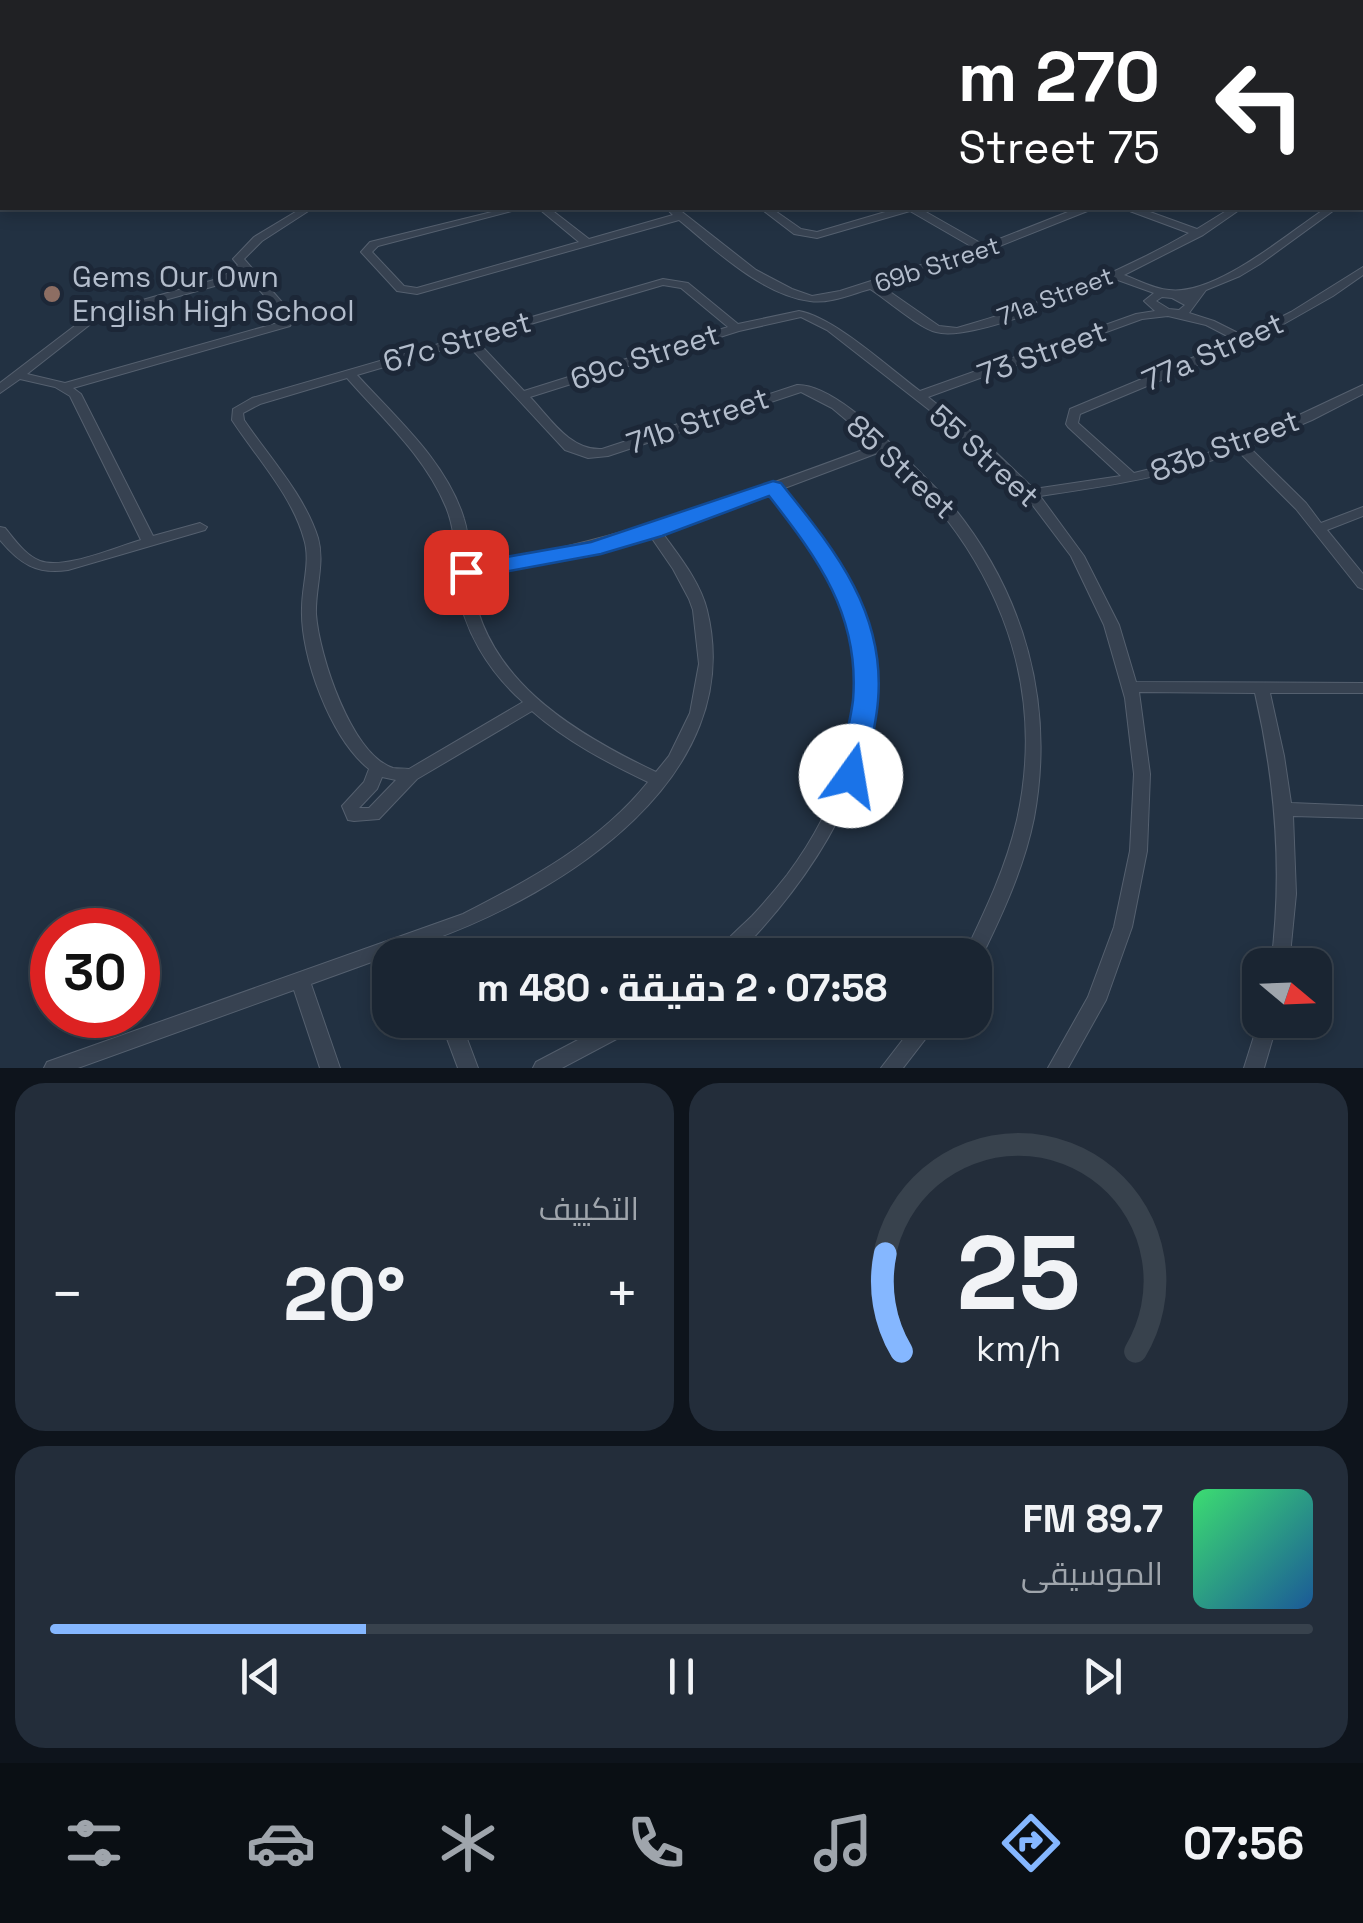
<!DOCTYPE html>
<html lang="ar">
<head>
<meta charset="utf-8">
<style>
  body { margin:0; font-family:"Space Grotesk",Cairo,sans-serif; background:#232d3a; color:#f1f3f6; direction:rtl; height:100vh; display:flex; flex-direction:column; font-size:38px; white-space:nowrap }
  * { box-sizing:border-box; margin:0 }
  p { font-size:32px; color:#9fa5ac }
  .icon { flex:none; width:55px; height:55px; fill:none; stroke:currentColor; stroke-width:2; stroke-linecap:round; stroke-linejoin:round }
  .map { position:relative; height:1068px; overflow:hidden; direction:ltr }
  .drawer { display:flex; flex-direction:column; gap:15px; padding:15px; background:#0e141c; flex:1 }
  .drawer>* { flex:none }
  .banner { position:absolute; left:0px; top:0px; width:1365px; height:210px; box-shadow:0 5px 15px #0003,0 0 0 2px #38424d; direction:rtl; background:#202124; color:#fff; overflow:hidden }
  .needle { width:65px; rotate:109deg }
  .tools { position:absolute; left:1242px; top:948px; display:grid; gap:20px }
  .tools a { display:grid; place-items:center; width:90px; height:90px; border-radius:20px; background:#1a2532; box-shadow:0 5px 15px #0003,0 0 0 2px #38424d; font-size:50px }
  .speed { position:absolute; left:30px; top:908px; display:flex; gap:20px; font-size:50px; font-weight:700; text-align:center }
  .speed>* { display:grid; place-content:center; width:130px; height:130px; border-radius:50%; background:#1a2532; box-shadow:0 5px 15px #0003,0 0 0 2px #38424d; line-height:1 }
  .speed .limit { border:15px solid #d22; background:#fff; color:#111 }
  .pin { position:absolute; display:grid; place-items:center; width:85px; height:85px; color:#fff; margin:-42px; border-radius:20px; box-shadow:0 5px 15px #0006 }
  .me { position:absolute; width:110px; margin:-55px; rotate:13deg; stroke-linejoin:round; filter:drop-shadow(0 0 8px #0008) }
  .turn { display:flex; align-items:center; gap:35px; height:210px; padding:0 40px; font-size:45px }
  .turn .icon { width:130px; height:130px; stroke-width:2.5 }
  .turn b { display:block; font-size:70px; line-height:85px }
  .big { font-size:75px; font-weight:700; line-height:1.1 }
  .drawer .tile { flex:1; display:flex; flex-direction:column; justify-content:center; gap:15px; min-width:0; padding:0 35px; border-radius:30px; background:#232d3a }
  .drawer .dial { align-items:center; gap:0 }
  .dial svg { height:260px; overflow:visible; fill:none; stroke:#38424d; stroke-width:7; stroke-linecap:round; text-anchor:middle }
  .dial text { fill:#f1f3f6; stroke:none }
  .song { display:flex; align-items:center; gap:30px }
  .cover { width:120px; height:120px; border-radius:15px; background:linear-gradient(135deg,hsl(140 70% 55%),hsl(210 70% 35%)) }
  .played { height:10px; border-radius:5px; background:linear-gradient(90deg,#85b7ff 25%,#38424d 25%) }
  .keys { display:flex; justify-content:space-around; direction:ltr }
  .heat { display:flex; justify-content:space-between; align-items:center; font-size:55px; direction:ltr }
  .drawer .tiles { flex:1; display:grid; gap:15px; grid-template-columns:1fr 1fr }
  .tile:last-child { grid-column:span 2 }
  .trip { position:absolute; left:372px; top:938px; width:620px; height:100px; border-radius:30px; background:#1a2532; box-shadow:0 5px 15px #0003,0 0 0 2px #38424d; font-weight:700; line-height:100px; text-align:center; direction:rtl }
  .tabs { display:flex; height:160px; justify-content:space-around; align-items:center; background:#0a0f14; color:#9fa5ac }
  .tabs .icon { width:70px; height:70px }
  .tabs .active { color:#85b7ff }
  .tabs b { font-size:45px; color:#f1f3f6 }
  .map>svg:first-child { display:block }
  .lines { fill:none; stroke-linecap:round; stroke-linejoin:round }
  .minor-casing { stroke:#55606f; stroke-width:2 }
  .major-casing { stroke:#434e5e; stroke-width:2 }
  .minor { fill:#374251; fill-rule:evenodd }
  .major { fill:#556172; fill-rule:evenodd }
  .route { fill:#1a73e8; stroke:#114b97; stroke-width:2.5 }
  .education-dot { fill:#8d6e63; stroke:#1c2737; stroke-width:4 }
  .labels { text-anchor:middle; stroke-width:10; stroke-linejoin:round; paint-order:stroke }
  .far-street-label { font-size:25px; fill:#b3bdcc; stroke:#1c2737 }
  .poi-label { font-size:30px; fill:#b3bdcc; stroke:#1c2737; text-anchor:start }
  .street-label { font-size:30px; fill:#b3bdcc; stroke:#1c2737 }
</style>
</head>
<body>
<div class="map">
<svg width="1363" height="1068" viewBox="0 0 1363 1068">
  <rect width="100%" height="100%" fill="#223142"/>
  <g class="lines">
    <g class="minor-casing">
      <g id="minor">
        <path d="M89,0H97L95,2H88Z"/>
        <path d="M171,0H179L177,2H170Z"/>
        <path d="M450,0H482L485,2H457Z"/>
        <path d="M501,0H513L509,2H499Z"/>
        <path d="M559,0H568L565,2H558Z"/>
        <path d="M625,0H635L632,2H624Z"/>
        <path d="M1327,0H1344L1347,2H1332Z"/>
        <rect x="1362" y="4" width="1" height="4"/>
        <rect x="1362" y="64" width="1" height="6"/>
        <rect x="1362" y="82" width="1" height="6"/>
        <rect x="1362" y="167" width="1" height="6"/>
        <rect x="1362" y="180" width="1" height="6"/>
        <path d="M0,205H2V208H10L0,211Z"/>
        <path d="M302,208H313L262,241L244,259L295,317L290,326L73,388L81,394L153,536L200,523L207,527L205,530L68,570C37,575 19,563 0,540V527L5,528C15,540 25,555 40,561C64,570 116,547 141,540L70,396L55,387L20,379L0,393V383L89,315L221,278L238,265L233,259L254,237ZM243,271L283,317L281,322L65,383L27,374L97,319L229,282Z"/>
        <path d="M508,208H523L378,246L372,252L404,286L417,288L579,242L538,208H549L589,239L673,215L666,208H677L756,270L792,289L812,296L840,291L974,248L910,211L817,238L794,234L760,208H771L801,229L817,232L899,208H919L984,245L1078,208H1091L1090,210L987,251L880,285L939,326L957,328C1038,305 1116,275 1189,233L1127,210L1126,208H1139L1197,229L1231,208H1242L1203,235L1124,275C1138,280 1154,289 1169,290C1216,296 1288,233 1326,208H1337L1260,264L1240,276L1206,290L1189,313L1214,321L1244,336L1291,312L1363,267V275L1333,296L1250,343L1080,414L1078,423L1134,473L1187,460L1246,440L1363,385V394L1312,420L1249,447L1306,503L1321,523L1363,507V516L1327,530L1363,574V589L1358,587L1296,509L1238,451C1174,476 1108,486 1040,496L1084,556L1119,625L1136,682L1363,683V693H1270L1284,756L1291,803L1363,806V818L1293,816L1296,894L1289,965H1271C1283,872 1276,784 1255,693L1139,692L1150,774L1147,851L1132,927L1106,1000L1068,1068H1048L1088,997L1114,927L1130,851L1134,774L1125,698L1104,625L1071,556L1025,495L955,430L827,330L801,317L739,331L530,397C550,418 570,451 602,449L797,385C830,384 879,432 903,455C919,472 936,487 951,504C1025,594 1055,704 1034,818C1024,868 1002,915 980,960L975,962V955H964C985,911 1006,868 1017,820C1049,675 991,548 883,451L782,489C807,518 833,547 850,582C915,721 833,857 737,955H716C724,940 740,928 752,916C764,903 776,889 787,875C850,791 878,687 838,587C823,551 796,521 771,493L661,531C678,555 700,581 707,610C748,777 563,893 429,941L434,955H416L413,947L311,984L340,1068H320L294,990L78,1068H44L47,1062L463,914C530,880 600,842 648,782C608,763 566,741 532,711L417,779L379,819L354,821L348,820L342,806L364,782L369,769C331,739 300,656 302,608C302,585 311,561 304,539C292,495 256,457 232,420L233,409L252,398L663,279L688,283L738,324L799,311C834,317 889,368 920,391L1136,314L1155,311L1144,301L1154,293L1115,279C1080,295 970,342 936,332C919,328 886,299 870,289C852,294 829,304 810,301C762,295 714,249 679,220L417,294L397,291L361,252L370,242ZM663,285L681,288L728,327L524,391L476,340ZM1162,297L1172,298L1185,305L1179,310L1169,309L1156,301ZM1168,316L1206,325L1235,340L1070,409L1066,424L1068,427L1121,476L1034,489L988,445L928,397L1142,319ZM466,343L565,450L588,458L608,456L801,392L832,408L876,445C741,495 614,543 470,566C469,550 469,534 464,519C447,462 396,418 357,375ZM347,378C382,418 425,456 446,507C456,531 455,557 457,583C462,629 489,672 523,702L409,769C403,768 398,769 393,768C351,754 319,655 316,614C315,589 325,563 318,538C304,494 269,457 244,420L243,413L260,404ZM649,534L673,569L689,599L693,610L699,664L690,713L669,756L656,772C572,732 480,677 471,575L575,555ZM382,777L396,780L369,808H359L377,789Z"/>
        <path d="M1260,1017V1020H1278L1264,1068H1244Z"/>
        <path d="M440,1020H460L478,1068H458Z"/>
        <path d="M616,1020H644L641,1026L562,1068H533L536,1062Z"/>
        <path d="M918,1020H940L903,1068H881Z"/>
      </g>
    </g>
    <g class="major-casing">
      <g id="major">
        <path d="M994,0H1012L1013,2H997Z"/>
        <rect x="1362" y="92" width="1" height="6"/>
      </g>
    </g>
    <use href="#minor" class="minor"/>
    <use href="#major" class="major"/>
  </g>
  <path class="route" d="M773,481L781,483C833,548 886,611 878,701C876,726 869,752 864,776L860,784H841L837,776C842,751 850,725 853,700C860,615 818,559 769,496L662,536L601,554L466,579L454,572L466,564L591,542Z"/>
  <circle class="education-dot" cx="52" cy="294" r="10"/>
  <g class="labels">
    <g class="far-street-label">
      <text transform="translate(937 264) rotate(-18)" y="9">69b Street</text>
      <text transform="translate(1055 296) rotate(-21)" y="9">71a Street</text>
    </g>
    <g class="poi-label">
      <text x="72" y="287">Gems Our Own<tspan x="72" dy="34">English High School</tspan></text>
    </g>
    <g class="street-label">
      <text transform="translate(457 342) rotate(-16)" y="10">67c Street</text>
      <text transform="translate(1213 352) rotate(-24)" y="10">77a Street</text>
      <text transform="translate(1042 353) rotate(-20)" y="10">73 Street</text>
      <text transform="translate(645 357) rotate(-18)" y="10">69c Street</text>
      <text transform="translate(698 421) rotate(-19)" y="10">71b Street</text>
      <text transform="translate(1225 446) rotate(-20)" y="10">83b Street</text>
      <text transform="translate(984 456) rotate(42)" y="10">55 Street</text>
      <text transform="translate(901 467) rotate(43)" y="10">85 Street</text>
    </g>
  </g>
</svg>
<div class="tools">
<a><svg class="needle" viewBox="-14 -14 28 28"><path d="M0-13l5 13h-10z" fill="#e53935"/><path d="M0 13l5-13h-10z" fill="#9fa5ac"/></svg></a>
</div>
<div class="speed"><div class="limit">30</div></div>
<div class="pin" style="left:466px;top:572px;background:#d93025"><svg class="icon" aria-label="arrive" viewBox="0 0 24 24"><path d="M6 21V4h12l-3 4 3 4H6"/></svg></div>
<svg class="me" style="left:851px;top:776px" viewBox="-20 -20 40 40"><circle r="19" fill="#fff"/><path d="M0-13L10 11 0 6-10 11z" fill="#1a73e8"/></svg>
<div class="trip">07:58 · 2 دقيقة · 480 m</div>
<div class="banner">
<div class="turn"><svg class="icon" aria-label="left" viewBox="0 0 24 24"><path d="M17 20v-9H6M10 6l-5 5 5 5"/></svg><div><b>270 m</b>75 Street</div></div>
</div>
</div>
<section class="drawer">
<div class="tiles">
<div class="tile dial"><svg viewBox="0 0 100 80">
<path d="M14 69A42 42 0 1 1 86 69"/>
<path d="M14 69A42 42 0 0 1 9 39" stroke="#85b7ff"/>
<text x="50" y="56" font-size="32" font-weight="700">25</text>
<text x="50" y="72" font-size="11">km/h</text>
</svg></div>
<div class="tile"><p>التكييف</p>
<div class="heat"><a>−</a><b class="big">20°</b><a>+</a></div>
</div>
<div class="tile">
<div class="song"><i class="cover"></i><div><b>89.7 FM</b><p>الموسيقى</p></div></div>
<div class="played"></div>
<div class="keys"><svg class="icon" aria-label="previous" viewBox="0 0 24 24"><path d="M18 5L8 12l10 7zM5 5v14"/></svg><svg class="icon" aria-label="pause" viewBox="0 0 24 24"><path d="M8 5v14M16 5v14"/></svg><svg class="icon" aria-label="next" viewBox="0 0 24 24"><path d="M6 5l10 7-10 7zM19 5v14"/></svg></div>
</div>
</div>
</section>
<nav class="tabs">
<b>07:56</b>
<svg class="icon active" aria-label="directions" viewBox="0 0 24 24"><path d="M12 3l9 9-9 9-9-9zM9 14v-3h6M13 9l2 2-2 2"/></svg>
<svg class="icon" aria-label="music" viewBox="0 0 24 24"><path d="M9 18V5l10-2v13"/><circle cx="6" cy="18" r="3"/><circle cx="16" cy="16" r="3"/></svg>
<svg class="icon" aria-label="phone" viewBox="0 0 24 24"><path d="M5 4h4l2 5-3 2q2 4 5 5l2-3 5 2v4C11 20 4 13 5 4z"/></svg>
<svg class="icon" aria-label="climate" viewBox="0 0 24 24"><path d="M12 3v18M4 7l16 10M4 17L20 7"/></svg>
<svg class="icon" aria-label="car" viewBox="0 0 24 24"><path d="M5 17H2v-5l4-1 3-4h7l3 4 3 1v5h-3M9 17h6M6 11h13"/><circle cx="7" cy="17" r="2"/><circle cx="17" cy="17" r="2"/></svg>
<svg class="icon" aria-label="filters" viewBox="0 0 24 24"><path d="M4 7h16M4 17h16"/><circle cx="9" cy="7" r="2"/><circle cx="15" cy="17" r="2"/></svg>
</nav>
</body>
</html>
